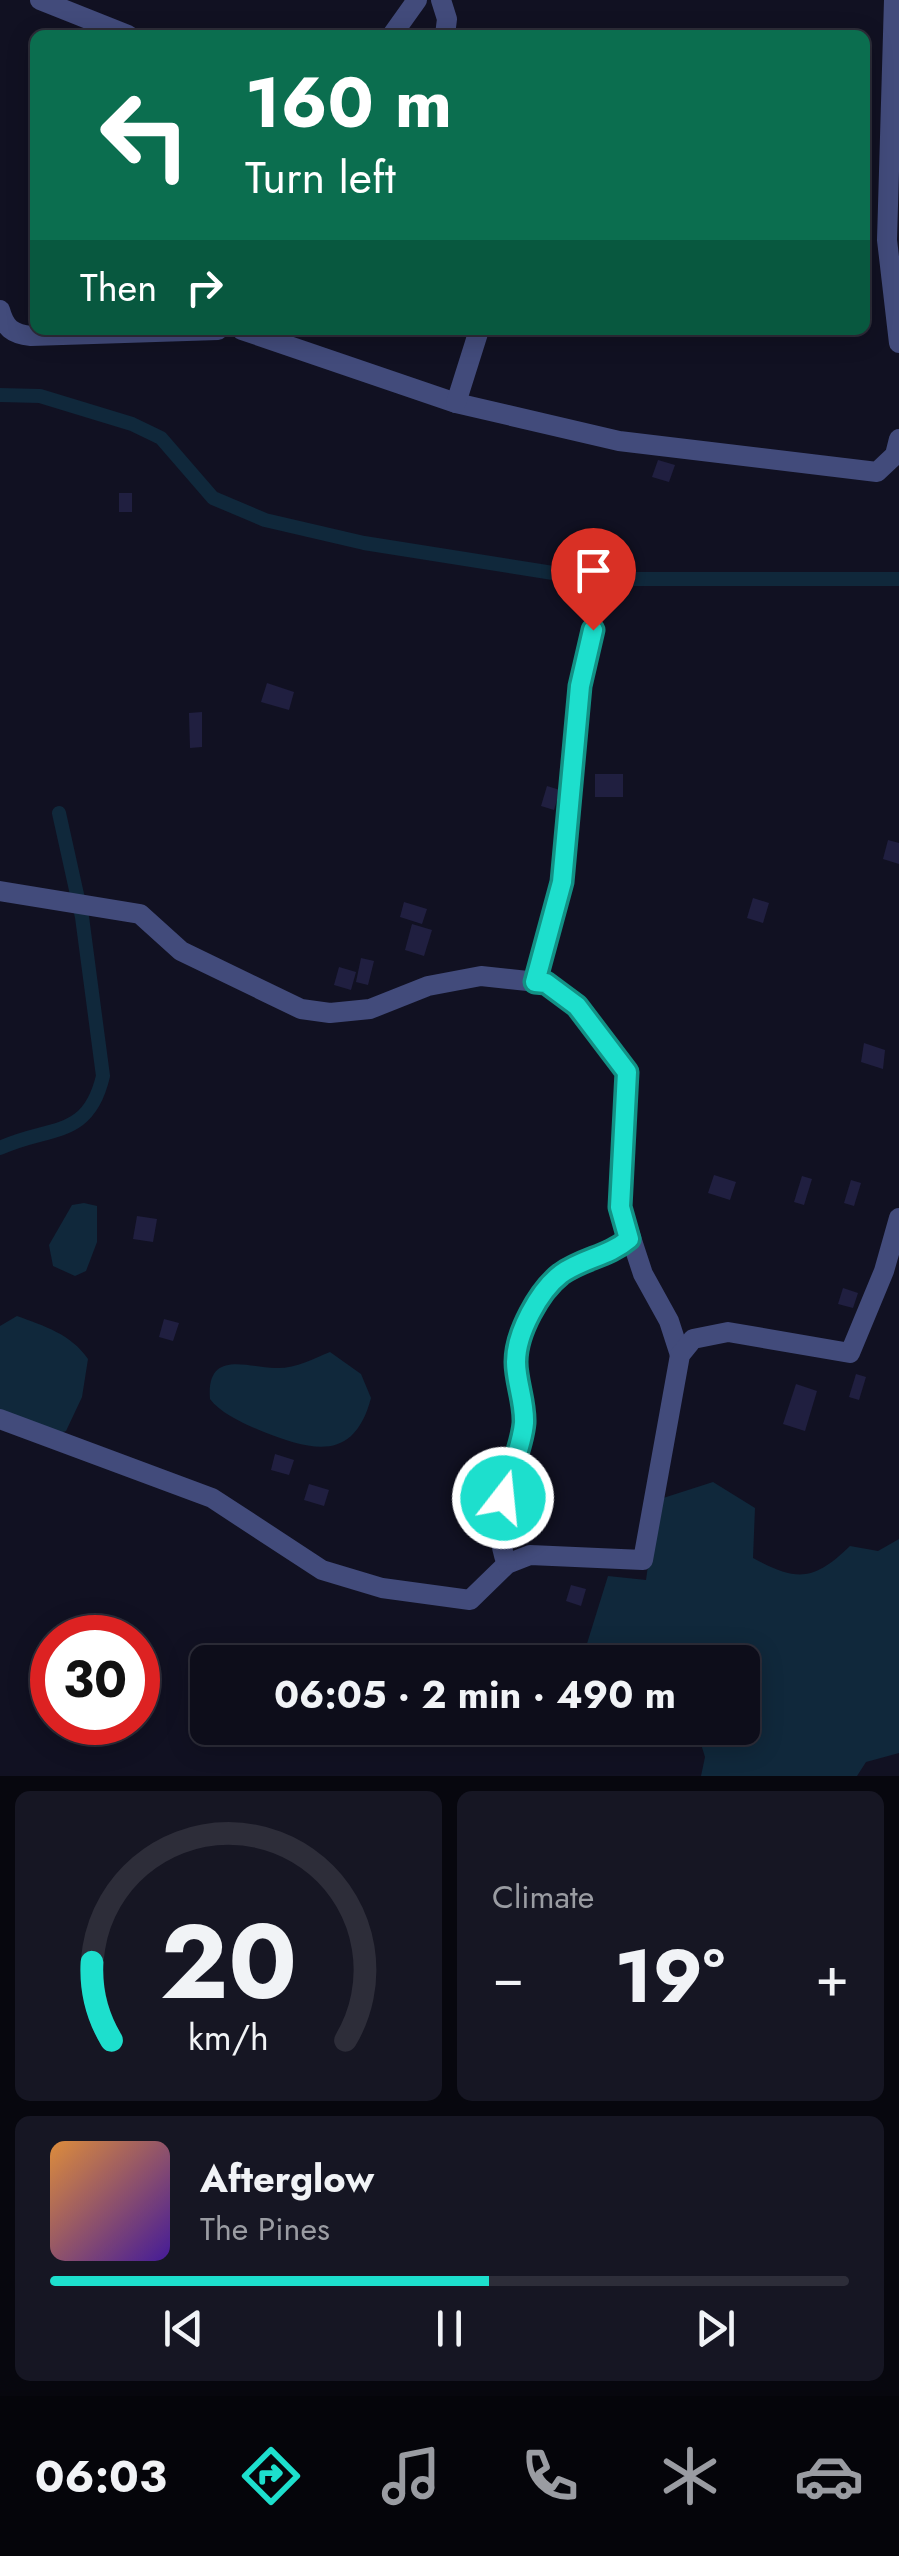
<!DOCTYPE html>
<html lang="en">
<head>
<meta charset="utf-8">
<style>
  body { margin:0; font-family:Jost,sans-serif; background:#161623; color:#f1f3f6; height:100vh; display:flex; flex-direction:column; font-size:38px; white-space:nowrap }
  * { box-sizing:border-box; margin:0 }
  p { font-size:32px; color:#9a9ca2 }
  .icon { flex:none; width:55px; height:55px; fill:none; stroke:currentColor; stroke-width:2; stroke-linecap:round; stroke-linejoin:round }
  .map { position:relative; height:1776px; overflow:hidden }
  .panel { display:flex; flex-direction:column; gap:15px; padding:15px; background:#07070e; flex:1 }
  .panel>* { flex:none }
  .banner { position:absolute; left:30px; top:30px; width:840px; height:305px; border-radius:15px; box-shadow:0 5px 25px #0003,0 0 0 2px #2d2d39; background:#0b6e4f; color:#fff; overflow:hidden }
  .speed { position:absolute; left:30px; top:1615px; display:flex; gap:20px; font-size:50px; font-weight:700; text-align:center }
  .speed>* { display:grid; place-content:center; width:130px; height:130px; border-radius:50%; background:#0d0d1a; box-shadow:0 5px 25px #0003,0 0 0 2px #2d2d39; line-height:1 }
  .speed .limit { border:15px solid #d22; background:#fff; color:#111 }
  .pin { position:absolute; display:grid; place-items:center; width:85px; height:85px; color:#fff; margin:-102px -42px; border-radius:50% 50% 50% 0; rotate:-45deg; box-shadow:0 0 10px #0007 }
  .pin .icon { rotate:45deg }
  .me { position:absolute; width:110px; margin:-55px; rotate:16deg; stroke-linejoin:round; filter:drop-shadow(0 0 8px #0008) }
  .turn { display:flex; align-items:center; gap:35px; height:210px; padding:0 50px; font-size:45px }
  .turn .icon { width:130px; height:130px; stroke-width:2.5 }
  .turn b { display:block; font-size:70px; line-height:85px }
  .then { display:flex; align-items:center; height:95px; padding:0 50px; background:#0003; gap:20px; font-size:38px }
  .big { font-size:75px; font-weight:700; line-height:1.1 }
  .panel .card { flex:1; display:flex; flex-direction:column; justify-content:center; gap:15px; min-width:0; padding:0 35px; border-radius:15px; background:#161623 }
  .panel .dial { align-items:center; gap:0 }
  .dial svg { height:260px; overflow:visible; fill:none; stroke:#2d2d39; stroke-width:7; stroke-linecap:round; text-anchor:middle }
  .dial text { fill:#f1f3f6; stroke:none }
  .song { display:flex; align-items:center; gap:30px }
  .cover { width:120px; height:120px; border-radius:15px; background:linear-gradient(135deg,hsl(30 70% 55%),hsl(260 70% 35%)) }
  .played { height:10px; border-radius:5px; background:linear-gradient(90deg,#1ddfcd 55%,#2d2d39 55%) }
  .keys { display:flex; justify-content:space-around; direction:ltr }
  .heat { display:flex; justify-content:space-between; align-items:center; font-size:55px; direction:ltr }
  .panel .tiles { flex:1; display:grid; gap:15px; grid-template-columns:1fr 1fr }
  .card:last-child { grid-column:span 2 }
  .trip { position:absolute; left:190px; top:1645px; width:570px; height:100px; border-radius:15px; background:#0d0d1a; box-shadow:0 5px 25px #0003,0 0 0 2px #2d2d39; font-weight:700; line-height:100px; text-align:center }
  .tab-bar { display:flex; height:160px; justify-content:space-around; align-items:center; background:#05050a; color:#9a9ca2 }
  .tab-bar .icon { width:70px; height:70px }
  .tab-bar .selected { color:#1ddfcd }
  .tab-bar b { font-size:45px; color:#f1f3f6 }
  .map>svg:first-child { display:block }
  .water { fill:#10283b }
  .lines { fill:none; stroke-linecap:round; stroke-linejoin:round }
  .canal { stroke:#10283b; stroke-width:14 }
  .building { fill:#201f40 }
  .minor { stroke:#424b7b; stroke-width:20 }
  .route-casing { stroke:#139185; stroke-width:25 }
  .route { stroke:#1ddfcd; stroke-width:18 }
</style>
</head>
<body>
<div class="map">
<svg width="899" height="1776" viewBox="0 0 899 1776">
  <rect width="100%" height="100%" fill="#112"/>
  <g class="water">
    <path d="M84,1203L97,1206V1242L86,1271L75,1276L53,1266L49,1245L72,1205Z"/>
    <path d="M17,1316C44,1326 71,1334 88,1359L82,1397L66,1431L58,1434L0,1412V1326Z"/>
    <path d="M330,1352L361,1374L371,1398C354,1462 313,1451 264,1432C247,1425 221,1414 210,1399C206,1348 249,1368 275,1368C295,1369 313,1359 330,1352Z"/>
    <path d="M713,1482L755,1508L753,1558C797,1582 814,1581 850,1546L878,1551L899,1539V1753L866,1762L857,1776H701L705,1757L696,1728H742V1662H590L585,1650L608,1576L646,1580L657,1500Z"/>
  </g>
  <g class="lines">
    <g class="canal">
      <path d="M0,395L40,396L132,424L161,438L213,498L265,520L364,543L591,579H899"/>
      <path d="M0,1148C49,1125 88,1140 103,1076L82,917L59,813"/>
    </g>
  </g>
  <g class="building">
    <path d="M658,460L675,465L669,482L652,477Z"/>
    <rect x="119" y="493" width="13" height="19"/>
    <path d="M267,683L294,692L289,710L261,702Z"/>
    <path d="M202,712V747L190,748L189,713Z"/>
    <rect x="595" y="774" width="28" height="23"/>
    <path d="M547,786L560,790L554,810L541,806Z"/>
    <path d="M888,840L899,843V864L883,859Z"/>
    <path d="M753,898L769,903L763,923L747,918Z"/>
    <path d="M404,902L427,909L422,924L400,917Z"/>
    <path d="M412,924L432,930L424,956L405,950Z"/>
    <path d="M361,958L374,961L368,985L356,982Z"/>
    <path d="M339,967L356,972L351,990L334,985Z"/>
    <path d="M864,1043L885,1050L883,1069L861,1062Z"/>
    <path d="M714,1175L736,1182L730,1200L708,1193Z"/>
    <path d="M802,1176L812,1179L804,1205L794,1202Z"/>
    <path d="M851,1180L861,1183L854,1206L844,1203Z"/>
    <path d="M137,1216L157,1219L153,1242L133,1239Z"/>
    <path d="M843,1288L858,1293L853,1308L838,1304Z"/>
    <path d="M164,1319L179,1323L173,1341L159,1337Z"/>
    <path d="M856,1374L866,1377L859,1400L849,1397Z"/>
    <path d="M796,1384L817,1391L805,1431L783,1424Z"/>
    <path d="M275,1454L294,1460L289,1475L271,1470Z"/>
    <path d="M309,1484L329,1490L324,1506L304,1500Z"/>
    <path d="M571,1585L586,1589L581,1606L566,1601Z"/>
  </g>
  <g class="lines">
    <g class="minor">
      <path d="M40,0L128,35"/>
      <path d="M441,0L447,19L445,35"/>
      <path d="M894,0L887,240L899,343"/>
      <path d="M392,35L417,0"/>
      <path d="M0,310C5,328 12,334 31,336L218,330"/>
      <path d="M242,330L456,403L619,441L877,472L895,455L899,439"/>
      <path d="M456,403L479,330"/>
      <path d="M0,891L140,914L181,951L301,1009L330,1013L370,1009L428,986L481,976L546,983L577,1006L627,1072L621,1207L643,1274L669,1321L680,1355"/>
      <path d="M535,982L562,882L580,686L593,630"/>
      <path d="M0,1419L212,1498L322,1570L382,1588L470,1600L507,1564L530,1555L643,1560L680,1355L693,1339L728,1332L850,1353L884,1271L899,1218"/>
      <path d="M507,1564C486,1513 522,1470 524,1421C524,1396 511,1370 518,1345C524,1322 540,1297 556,1279C576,1258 607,1257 629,1239"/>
    </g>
  </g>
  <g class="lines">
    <g class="route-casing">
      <path id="route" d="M503,1498C509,1474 522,1447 524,1423C525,1402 516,1382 516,1362C516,1333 539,1291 561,1274C583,1258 608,1257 629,1239L620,1207L627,1072L577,1006L546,983L535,982L562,882L580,686L593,630"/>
    </g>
    <use href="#route" class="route"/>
  </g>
</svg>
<div class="speed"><div class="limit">30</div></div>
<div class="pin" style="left:593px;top:630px;background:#d93025"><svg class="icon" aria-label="arrive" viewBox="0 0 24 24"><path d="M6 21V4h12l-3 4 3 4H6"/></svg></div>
<svg class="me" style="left:503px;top:1498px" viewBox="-20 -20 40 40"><circle r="17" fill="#1ddfcd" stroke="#fff" stroke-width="3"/><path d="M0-11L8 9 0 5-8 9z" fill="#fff"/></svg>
<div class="trip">06:05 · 2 min · 490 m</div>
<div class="banner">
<div class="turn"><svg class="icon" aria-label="left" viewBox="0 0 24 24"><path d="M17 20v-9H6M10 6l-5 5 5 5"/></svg><div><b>160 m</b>Turn left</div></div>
<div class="then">Then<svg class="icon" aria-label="right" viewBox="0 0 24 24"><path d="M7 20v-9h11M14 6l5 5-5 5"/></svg></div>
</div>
</div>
<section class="panel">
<div class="tiles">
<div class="card dial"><svg viewBox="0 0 100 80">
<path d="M14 69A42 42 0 1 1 86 69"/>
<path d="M14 69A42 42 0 0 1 8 45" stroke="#1ddfcd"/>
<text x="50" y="56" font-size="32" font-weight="700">20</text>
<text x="50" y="72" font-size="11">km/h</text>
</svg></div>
<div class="card"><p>Climate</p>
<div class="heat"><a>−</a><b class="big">19°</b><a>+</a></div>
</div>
<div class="card">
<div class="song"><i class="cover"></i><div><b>Afterglow</b><p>The Pines</p></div></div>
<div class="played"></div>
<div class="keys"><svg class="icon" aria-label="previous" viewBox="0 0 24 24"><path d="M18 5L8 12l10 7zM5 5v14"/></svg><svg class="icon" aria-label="pause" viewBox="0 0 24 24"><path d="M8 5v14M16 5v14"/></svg><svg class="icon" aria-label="next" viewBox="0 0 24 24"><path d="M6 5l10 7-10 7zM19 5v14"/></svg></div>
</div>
</div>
</section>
<nav class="tab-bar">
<b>06:03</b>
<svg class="icon selected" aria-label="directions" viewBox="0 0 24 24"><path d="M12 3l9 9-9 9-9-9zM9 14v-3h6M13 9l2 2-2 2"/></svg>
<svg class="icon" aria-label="music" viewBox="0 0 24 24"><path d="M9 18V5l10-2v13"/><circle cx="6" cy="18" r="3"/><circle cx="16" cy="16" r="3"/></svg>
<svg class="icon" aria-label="phone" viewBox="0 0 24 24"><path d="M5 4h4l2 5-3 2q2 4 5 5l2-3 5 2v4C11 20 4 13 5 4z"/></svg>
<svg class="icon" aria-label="climate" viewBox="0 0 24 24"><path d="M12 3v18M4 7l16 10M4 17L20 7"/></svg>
<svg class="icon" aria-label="car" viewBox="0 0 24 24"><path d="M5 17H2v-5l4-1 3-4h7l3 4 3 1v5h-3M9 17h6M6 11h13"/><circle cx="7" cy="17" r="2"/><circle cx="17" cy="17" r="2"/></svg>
</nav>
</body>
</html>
